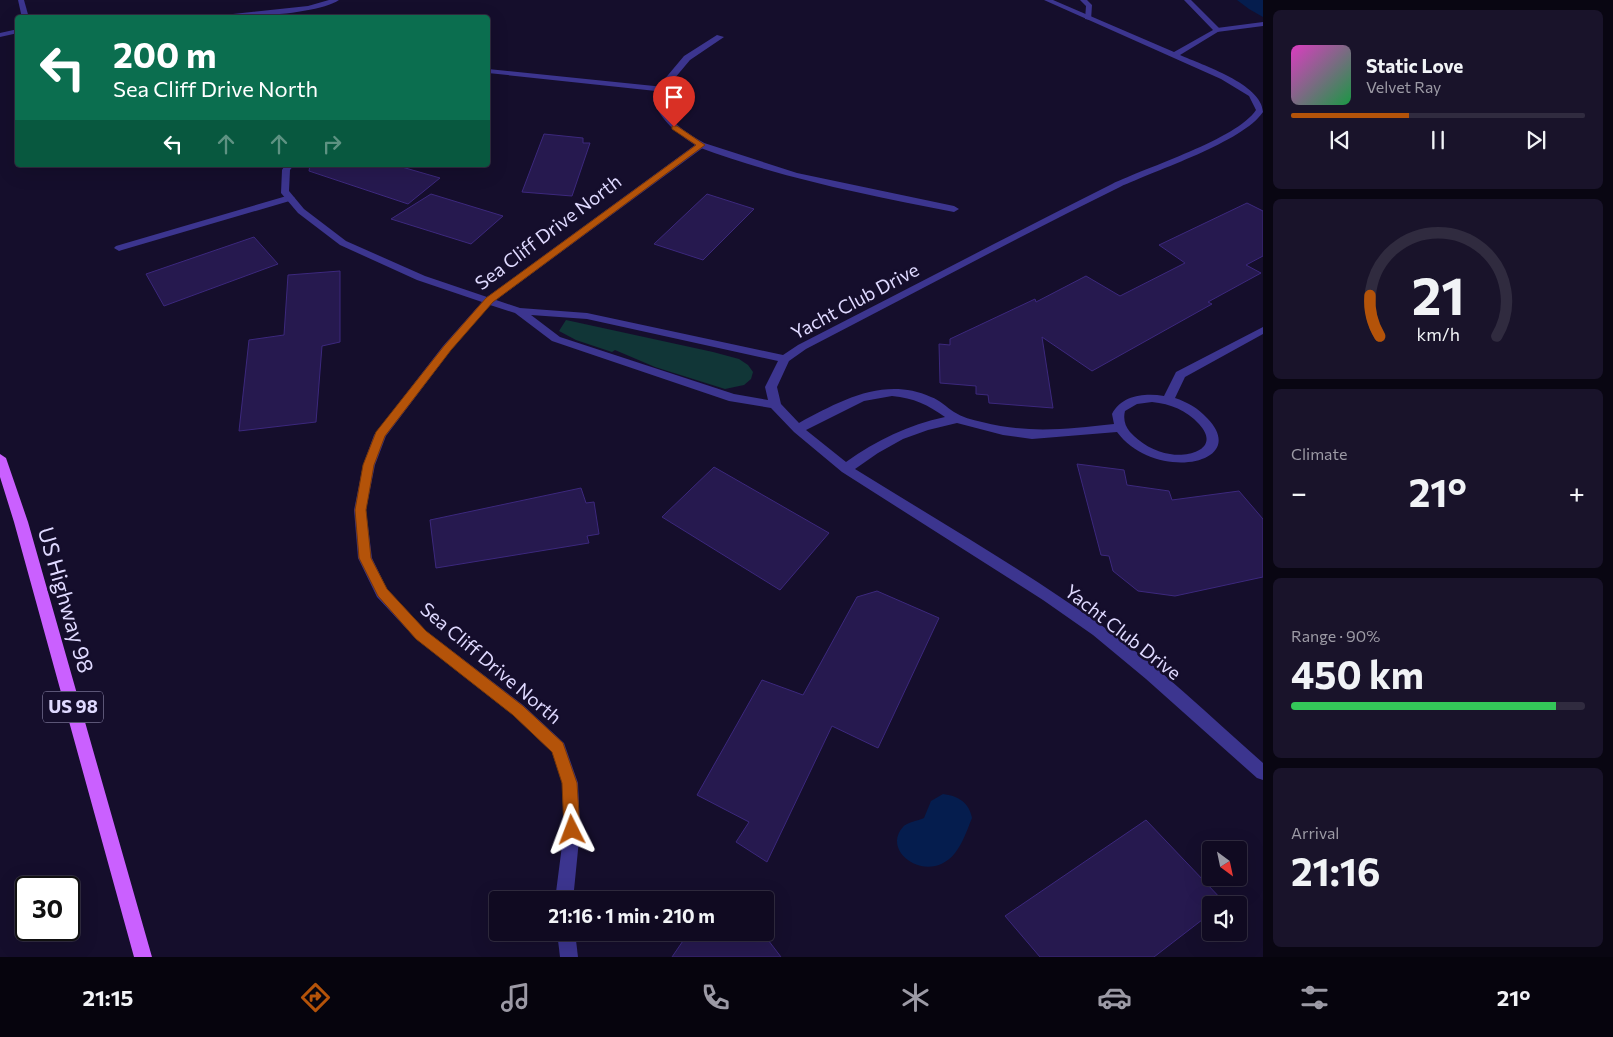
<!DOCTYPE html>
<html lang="en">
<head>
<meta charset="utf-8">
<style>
  body { margin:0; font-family:Commissioner,sans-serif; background:#19132a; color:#f1f3f6; height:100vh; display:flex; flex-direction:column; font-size:19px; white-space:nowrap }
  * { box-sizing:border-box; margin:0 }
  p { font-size:16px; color:#9c9aa5 }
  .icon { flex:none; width:28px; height:28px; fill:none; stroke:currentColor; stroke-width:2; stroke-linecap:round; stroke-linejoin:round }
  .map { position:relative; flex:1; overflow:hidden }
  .sheet { display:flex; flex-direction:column; gap:10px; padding:10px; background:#090612; width:350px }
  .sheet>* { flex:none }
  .hud { position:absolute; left:15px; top:15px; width:475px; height:152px; border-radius:5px; box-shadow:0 5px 20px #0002,0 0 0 1px #302b3f; background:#0b6e4f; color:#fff; overflow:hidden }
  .needle { width:32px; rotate:147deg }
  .buttons { position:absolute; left:1202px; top:841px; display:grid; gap:10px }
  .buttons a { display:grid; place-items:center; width:45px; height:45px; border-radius:5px; background:#100a21; box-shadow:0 5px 20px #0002,0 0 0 1px #302b3f; font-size:25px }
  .speed { position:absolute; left:15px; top:876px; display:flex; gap:10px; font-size:25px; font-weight:700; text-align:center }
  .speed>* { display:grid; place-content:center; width:65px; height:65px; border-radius:50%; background:#100a21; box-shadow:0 5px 20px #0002,0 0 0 1px #302b3f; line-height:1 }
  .speed .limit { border:2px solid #111; border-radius:8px; background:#fff; color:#111 }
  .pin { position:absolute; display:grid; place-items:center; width:42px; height:42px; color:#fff; margin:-51px -21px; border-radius:50% 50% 50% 0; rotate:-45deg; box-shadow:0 0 5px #0007 }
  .pin .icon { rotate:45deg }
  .me { position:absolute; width:55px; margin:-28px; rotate:357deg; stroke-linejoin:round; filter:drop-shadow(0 0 4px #0008) }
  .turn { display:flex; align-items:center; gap:18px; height:105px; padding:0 15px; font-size:22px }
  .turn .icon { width:65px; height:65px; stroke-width:2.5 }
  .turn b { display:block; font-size:35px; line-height:42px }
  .lanes { display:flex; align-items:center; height:48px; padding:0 15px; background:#0003; justify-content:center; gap:25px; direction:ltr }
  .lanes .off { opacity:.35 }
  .big { font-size:38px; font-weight:700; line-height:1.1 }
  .sheet .card { flex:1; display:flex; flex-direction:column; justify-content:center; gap:8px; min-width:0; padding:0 18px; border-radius:8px; background:#19132a }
  .sheet .dial { align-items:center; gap:0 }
  .dial svg { height:130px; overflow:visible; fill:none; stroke:#302b3f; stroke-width:7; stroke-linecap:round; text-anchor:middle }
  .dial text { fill:#f1f3f6; stroke:none }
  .song { display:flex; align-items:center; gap:15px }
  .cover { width:60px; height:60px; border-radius:8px; background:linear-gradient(135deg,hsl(310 70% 55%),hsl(140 70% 35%)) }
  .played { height:5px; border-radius:2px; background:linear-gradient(90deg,#b45309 40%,#302b3f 40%) }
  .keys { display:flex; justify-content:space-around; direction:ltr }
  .heat { display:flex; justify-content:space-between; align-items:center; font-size:28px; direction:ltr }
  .charge { height:8px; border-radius:4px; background:linear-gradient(90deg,#34c759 90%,#302b3f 0) }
  .trip { position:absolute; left:489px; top:891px; width:285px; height:50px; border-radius:5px; background:#100a21; box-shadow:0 5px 20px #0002,0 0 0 1px #302b3f; font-weight:700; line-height:50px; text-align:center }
  .tab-bar { display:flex; height:80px; justify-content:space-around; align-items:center; background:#06040d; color:#9c9aa5 }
  .tab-bar .icon { width:35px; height:35px }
  .tab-bar .selected { color:#b45309 }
  .tab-bar b { font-size:22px; color:#f1f3f6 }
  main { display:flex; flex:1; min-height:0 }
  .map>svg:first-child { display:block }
  .green { fill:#113637 }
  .water { fill:#051d4e }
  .building { fill:#26194f; stroke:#3c287d }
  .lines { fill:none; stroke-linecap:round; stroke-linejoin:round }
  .service { fill:#3c358f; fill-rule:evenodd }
  .minor { fill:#3c358f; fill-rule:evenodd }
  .primary { fill:#ca60ff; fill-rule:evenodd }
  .route { fill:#b45309; stroke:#753606 }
  .labels { text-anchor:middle; stroke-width:5; stroke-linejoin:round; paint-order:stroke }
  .shield { fill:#150e2c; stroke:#a29cc0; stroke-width:1 }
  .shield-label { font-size:18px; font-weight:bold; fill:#dfd9ff }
  .street-label { font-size:19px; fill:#dfd9ff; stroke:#150e2c }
  .near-street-label { font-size:22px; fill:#dfd9ff; stroke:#150e2c }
</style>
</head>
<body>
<main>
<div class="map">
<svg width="1263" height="957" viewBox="0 0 1263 957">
  <rect width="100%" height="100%" fill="#150e2c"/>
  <path class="green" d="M566,320L713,352L739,359L748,365L753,372L751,379L744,385L725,389L655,367L615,350L612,352L576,340L559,331Z"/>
  <g class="water">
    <path d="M1237,0H1263V17L1249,9Z"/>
    <path d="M943,794C958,796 969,802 972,818C967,830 963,843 955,853C929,886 880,852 903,827C907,822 918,821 924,818L931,801Z"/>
  </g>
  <g class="building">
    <path d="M544,134L583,138V143H590L572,196L522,192Z"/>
    <path d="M310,165H395L440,178L408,204L309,171Z"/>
    <path d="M431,194L503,216L471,244L391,219Z"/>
    <path d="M707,194L754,209L703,260L654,244Z"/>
    <path d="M1247,203L1263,211V256L1246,265L1261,273L1208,302L1212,304L1092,371L1042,337L1053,408L989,403L988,395L976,394V386L940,383L939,344L950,345V339L1035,299L1036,302L1086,276L1120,296L1185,263L1159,245Z"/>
    <path d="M254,237L278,264L164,306L146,274Z"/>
    <path d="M340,271V342L322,346L316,422L239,431L249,340L284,335L288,275Z"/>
    <path d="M1077,464L1124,470L1127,485L1169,491L1172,500L1239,491L1263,519V577L1175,596L1138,591L1113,571L1109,556L1101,555Z"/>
    <path d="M714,467L829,533L780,590L662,517Z"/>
    <path d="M581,488L586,503L594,502L599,534L587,536L589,543L436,568L430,520Z"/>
    <path d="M877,591L939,618L878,748L832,726L767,862L736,842L749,822L697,795L762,680L803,695L857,597Z"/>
    <path d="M1146,820L1225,903L1222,905H1211V913L1154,957H1040L1005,916Z"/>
    <path d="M689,932H762L781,957H672Z"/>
  </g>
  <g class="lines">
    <g class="service">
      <path d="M1080,0H1087L1092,5L1091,20L1085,19L1086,6Z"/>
      <path d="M1263,22V26L1217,32L1213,30L1217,28Z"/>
      <path d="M717,35L724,37L690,60L664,91H658V87L684,56Z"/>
      <path d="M701,142L797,173L954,206L959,209L954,212C867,195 781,178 698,147L697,145Z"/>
      <path d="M290,195L295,198L293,200L122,250L119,251L114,248L116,246Z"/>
    </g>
    <g class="minor">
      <path d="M18,0H24L29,18H22Z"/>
      <path d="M329,0H339C316,16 227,18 196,18L308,6Z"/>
      <path d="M1044,0H1053L1174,52L1213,30L1184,0H1191L1221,30L1180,55C1202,65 1262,84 1263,112C1243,142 1156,170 1120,187C1014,239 911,295 806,349L789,361L777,387L781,404L799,423C840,401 884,376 931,397C940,400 946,407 954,412C962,417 972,420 982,422C1030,434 1066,429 1114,424L1112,414C1122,395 1145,393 1164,396L1176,372L1263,327V334L1185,377L1175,398C1187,402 1198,408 1207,418C1252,464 1155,483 1117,432L1032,439L1003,435L957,423L928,430L903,439L878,453L855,469C937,520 1022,569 1101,625C1158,666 1210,716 1263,763V780L1257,778L1146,679L1093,635L1043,600L842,472L794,432L771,408L729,401L552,341L515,313L490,305L451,350L386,436L375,465L366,510L372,558L387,589L426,631L523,705L564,743L578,783L580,830L573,900H555L564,830L562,783L552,752L513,715L416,639L377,597L358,558L354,510L363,465L374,435L443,346L482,302L417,280L340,245L298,213L281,193L282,170L285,165H294L290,170L289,191L304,209L346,241L425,276L487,297L695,145C676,132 662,122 653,100L656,91L488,73V69L664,87C664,92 661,97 662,102C667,122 688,133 704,143V147L496,300L520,308L587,313L783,355L798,345C903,291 1007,237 1112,184C1147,167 1237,139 1256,110L1249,96L1221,79ZM531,315L587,319L778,361L765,387L768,400L734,394L560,337ZM892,396C914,398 928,405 945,417C908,425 877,440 846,462L806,430L864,401ZM1152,402C1171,404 1186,410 1199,424C1221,448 1190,458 1170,454C1155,452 1140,443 1130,432C1125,426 1123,419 1125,411L1137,404Z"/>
      <path d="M18,29V33L0,37V33Z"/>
      <path d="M557,932H575L578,957H560Z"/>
    </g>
    <path class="primary" d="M0,454L6,458L28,522L152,957H134L14,522L0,477Z"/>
  </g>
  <path class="route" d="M672,126H677L705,145L493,302L451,350L385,436L374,465L366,510L371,558L387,589L426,631L523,706L563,743L577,783L580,830L577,836L572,838L567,836L564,830L562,783L552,752L513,715L416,639L378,596L359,558L355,510L363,465L376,432L444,346L486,298L696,145L672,129Z"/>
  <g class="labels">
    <rect class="shield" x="43" y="691.5" width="60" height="31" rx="4"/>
    <g class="shield-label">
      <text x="73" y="713">US 98</text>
    </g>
    <g class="street-label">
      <text transform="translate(548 232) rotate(-37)" y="7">Sea Cliff Drive North</text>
      <text transform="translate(855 301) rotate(-28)" y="7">Yacht Club Drive</text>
      <text transform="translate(1123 632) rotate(38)" y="7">Yacht Club Drive</text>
      <text transform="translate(491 663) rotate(40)" y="7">Sea Cliff Drive North</text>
    </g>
    <g class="near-street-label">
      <text transform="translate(66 600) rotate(74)" y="8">US Highway 98</text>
    </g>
  </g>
</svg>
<div class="buttons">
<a><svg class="needle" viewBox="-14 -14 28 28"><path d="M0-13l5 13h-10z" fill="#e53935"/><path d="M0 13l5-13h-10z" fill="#9c9aa5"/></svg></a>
<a><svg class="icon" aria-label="sound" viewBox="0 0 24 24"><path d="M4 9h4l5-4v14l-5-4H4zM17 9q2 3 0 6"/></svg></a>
</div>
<div class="speed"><div class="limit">30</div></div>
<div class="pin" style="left:674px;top:127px;background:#d93025"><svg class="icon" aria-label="arrive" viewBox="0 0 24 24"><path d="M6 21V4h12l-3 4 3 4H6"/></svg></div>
<svg class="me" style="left:572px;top:830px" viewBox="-20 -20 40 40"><path d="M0-17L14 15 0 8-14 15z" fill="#b45309" stroke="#fff" stroke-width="4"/></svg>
<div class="trip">21:16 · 1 min · 210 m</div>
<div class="hud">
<div class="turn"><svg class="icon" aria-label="left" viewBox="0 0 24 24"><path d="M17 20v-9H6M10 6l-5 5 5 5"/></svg><div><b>200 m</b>Sea Cliff Drive North</div></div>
<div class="lanes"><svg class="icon" aria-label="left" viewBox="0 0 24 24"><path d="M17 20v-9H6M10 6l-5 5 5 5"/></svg><svg class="icon off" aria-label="ahead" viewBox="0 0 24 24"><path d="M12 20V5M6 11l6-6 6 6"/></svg><svg class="icon off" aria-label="ahead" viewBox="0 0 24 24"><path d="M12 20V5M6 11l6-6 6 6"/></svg><svg class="icon off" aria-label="right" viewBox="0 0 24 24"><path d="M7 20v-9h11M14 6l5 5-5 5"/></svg></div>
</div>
</div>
<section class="sheet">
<div class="card">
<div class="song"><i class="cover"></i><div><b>Static Love</b><p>Velvet Ray</p></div></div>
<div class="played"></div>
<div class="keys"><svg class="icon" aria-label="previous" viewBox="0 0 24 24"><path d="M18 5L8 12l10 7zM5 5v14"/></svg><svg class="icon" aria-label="pause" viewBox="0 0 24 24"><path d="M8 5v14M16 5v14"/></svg><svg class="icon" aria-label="next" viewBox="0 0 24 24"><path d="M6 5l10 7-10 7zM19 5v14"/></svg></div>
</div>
<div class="card dial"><svg viewBox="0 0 100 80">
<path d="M14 69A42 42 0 1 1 86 69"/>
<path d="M14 69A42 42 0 0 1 8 44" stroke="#b45309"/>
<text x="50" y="56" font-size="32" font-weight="700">21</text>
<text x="50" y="72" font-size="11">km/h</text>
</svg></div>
<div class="card"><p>Climate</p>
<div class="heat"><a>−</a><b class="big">21°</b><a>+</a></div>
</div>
<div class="card"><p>Range · 90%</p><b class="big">450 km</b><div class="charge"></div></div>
<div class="card"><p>Arrival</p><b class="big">21:16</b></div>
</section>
</main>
<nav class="tab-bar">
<b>21:15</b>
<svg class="icon selected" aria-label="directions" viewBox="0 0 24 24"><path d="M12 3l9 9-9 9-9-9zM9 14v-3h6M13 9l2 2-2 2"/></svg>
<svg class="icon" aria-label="music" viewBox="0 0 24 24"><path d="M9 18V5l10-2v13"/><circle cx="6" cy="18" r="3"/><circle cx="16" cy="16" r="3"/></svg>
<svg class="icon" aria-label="phone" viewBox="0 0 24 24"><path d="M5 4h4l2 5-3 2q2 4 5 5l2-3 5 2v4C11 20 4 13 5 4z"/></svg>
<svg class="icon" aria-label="climate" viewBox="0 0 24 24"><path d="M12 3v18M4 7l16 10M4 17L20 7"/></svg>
<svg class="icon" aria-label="car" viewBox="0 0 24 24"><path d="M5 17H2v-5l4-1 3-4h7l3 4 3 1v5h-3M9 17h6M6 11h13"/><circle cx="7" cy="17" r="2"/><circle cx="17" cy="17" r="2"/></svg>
<svg class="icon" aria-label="filters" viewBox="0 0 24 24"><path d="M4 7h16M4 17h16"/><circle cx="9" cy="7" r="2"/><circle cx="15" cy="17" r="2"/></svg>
<b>21°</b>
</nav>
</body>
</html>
